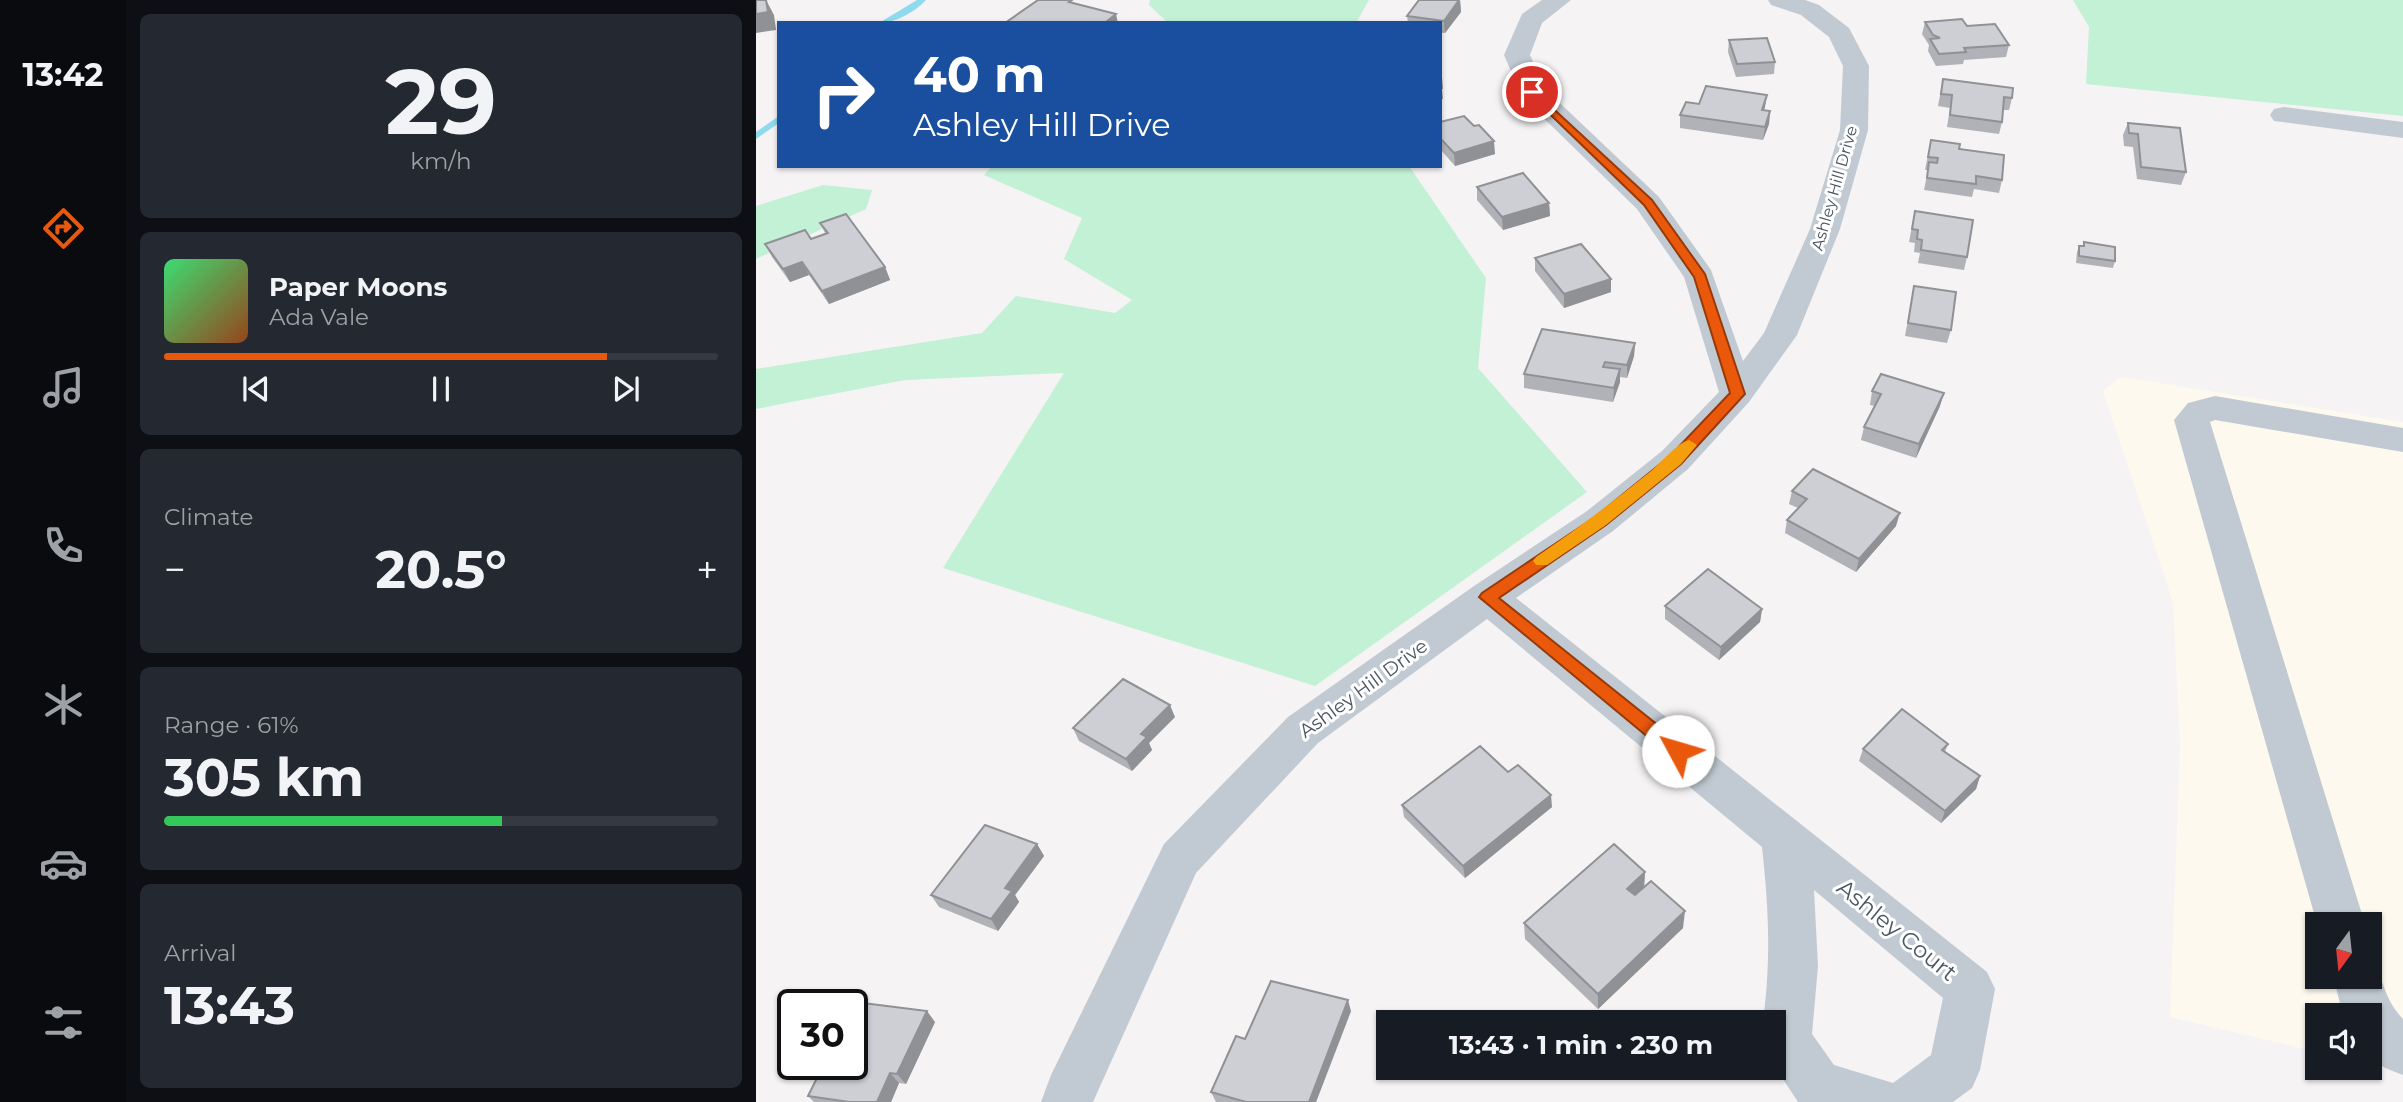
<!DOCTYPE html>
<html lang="en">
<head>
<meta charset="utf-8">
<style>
  body { margin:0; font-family:Montserrat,sans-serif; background:#242831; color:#f1f3f6; height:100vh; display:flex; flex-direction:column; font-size:26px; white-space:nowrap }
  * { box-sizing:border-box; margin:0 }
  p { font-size:23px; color:#9ea1a6 }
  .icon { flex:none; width:38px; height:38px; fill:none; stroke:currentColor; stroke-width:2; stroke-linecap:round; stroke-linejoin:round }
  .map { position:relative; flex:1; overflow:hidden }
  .details { display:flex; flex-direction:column; gap:14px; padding:14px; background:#0d0f14; width:630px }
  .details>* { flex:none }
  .guide { position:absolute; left:21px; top:21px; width:665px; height:147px; border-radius:0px; box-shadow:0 2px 5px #0004; background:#1a4fa0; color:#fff; overflow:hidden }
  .needle { width:46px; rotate:195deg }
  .tools { position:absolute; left:1549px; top:912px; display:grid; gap:14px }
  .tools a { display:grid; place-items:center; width:77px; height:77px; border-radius:0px; background:#171b24; box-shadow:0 2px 5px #0004; font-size:35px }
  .speed { position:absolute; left:21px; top:989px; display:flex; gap:14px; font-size:35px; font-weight:700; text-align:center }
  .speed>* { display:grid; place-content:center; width:91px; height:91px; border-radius:50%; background:#171b24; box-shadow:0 2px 5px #0004; line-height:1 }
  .speed .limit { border:4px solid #111; border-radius:10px; background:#fff; color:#111 }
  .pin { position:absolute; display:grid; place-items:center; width:60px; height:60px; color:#fff; margin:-30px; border:4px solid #fff; border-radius:50%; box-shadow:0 2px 7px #0007 }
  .me { position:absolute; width:77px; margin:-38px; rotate:309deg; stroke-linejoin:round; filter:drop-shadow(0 0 5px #0008) }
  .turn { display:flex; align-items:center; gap:24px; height:147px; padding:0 21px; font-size:32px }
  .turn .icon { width:91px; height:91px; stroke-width:2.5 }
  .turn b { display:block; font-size:49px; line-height:60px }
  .big { font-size:52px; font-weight:700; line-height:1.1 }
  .details .widget { flex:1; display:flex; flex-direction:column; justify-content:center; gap:10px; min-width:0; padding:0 24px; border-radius:10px; background:#242831 }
  .details .dial { align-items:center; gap:0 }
  .dial b { font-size:91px; line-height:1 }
  .song { display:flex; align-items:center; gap:21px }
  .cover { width:84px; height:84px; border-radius:10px; background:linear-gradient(135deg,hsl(140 70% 55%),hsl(20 70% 35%)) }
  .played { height:7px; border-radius:4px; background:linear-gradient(90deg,#ea580c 80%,#363941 80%) }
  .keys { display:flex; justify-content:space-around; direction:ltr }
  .heat { display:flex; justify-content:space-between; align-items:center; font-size:38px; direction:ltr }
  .charge { height:10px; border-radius:5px; background:linear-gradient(90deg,#34c759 61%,#363941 0) }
  .trip { position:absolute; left:620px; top:1010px; width:410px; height:70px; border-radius:0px; background:#171b24; box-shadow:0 2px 5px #0004; font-weight:700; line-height:70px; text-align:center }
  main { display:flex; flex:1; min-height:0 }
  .menu { display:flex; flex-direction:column; width:126px; justify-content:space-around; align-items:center; background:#090b0e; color:#9ea1a6 }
  .menu .icon { width:49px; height:49px }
  .menu .selected { color:#ea580c }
  .menu b { font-size:32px; color:#f1f3f6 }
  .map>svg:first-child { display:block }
  .commercial { fill:#fdf9ef; fill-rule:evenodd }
  .green { fill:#c3f1d5 }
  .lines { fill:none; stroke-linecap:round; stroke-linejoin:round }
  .stream { fill:#90daee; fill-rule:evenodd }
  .minor { fill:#c1cad2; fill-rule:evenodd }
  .wall { fill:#b0b2b7 }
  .shaded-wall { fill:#909195 }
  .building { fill:#cdcfd5; stroke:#909195; stroke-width:2 }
  .route { fill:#ea580c; stroke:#983908; stroke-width:2 }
  .slow { fill:#f59e0b }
  .labels { text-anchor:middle; stroke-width:6; stroke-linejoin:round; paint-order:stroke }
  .far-street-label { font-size:16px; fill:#4a5661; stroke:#fff }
  .street-label { font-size:19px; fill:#4a5661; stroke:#fff }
  .near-street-label { font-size:23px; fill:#4a5661; stroke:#fff }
</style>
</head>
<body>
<main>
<nav class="menu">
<b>13:42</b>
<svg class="icon selected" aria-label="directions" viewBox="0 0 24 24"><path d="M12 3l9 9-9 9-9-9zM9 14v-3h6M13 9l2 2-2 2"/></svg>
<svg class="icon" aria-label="music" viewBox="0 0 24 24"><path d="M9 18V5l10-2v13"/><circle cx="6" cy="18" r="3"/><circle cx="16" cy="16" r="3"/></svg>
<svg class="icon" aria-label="phone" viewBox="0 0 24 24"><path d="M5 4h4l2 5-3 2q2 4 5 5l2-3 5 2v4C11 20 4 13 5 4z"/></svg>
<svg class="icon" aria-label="climate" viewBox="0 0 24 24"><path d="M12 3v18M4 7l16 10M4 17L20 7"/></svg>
<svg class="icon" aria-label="car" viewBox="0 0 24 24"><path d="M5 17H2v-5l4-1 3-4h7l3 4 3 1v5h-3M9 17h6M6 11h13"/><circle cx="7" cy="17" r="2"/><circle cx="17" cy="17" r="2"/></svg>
<svg class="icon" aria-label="filters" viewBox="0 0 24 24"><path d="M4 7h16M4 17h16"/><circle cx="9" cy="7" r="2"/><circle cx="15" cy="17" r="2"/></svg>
</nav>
<section class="details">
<div class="widget dial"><b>29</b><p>km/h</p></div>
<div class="widget">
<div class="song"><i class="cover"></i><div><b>Paper Moons</b><p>Ada Vale</p></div></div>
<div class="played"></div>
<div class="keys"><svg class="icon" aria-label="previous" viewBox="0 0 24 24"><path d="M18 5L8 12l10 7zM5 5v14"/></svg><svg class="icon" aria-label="pause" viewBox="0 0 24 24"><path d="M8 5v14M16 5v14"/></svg><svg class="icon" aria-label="next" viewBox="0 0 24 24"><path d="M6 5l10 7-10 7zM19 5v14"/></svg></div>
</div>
<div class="widget"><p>Climate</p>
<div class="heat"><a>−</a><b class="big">20.5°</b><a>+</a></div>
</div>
<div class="widget"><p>Range · 61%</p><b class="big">305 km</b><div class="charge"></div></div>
<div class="widget"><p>Arrival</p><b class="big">13:43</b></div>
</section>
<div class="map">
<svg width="1647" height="1102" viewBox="0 0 1647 1102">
  <rect width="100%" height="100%" fill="#f5f3f3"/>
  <path class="commercial" d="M1366,377L1647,422V1073L1614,1065V1015H1561V1052L1414,1017L1424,745L1417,603L1347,390ZM1561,924H1614V976H1561Z"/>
  <g class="green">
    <path d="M394,0H613L600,23H412L393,5Z"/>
    <path d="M1317,0H1647V116L1330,84L1333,27Z"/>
    <path d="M236,166H653L730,278L722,368L831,492L559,686L187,568L308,373L149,380L0,409V369L226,333L260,296L359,313L376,300L308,259L326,218L228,175Z"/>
    <path d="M67,185L116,190L110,209L0,259V206Z"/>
  </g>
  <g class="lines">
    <g class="stream">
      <path d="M161,0H170C159,12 139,23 123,23Z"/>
      <path d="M23,116V123L0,139V132Z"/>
    </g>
    <g class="minor">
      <path d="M786,0H815L786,23L774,55L789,89L903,197L955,270L987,361L1008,333L1054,229L1084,130L1087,66L1073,37L1045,15L1015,5L1012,0H1049L1063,5L1093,28L1113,66L1112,130L1084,229L1041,335L993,402L932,469L857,531L760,598L1231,972L1239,989L1224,1070L1216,1088L1197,1102H1042L1017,1064V1022H1007C1015,959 1013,911 1006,847L731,619L562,743L440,873L337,1102H285L295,1075L408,844L532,717L718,586L831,511L906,451L963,392L928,277L881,209L767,98L748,55L766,14ZM1058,890L1187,998L1175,1055L1137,1083L1078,1065L1056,1034L1062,966Z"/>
      <path d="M1528,107L1647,122V138L1518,121L1514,115L1518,109Z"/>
      <path d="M1459,396L1647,428V452L1459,420L1454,422L1609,924H1561L1418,420L1432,403Z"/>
      <path d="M1614,958L1618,960C1628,983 1629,1000 1647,1019V1075L1629,1068L1614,1057V1015H1587L1577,976H1614Z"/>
    </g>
  </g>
  <g class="wall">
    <path d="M704,0L705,12L689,33H684V23H652L651,16Z"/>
    <path d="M1169,22L1211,26L1253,45L1250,57L1208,60L1207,64L1180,66L1172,51L1173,45L1166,34Z"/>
    <path d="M973,40L1019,62L1018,74L980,77L972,52Z"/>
    <path d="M1187,79L1256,98L1253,110H1247L1246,122L1243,134L1191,127L1194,108L1182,106Z"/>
    <path d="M1011,95L1008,110L1014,111L1013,124L1007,140L924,128V115L943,104Z"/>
    <path d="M684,122L718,126L739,154L699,166L684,149Z"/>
    <path d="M1372,123L1430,172L1425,185L1381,179L1377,147L1368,146L1367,135Z"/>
    <path d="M1175,140L1203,149L1246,180L1243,193L1218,189L1216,197L1168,190L1172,170H1169Z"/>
    <path d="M721,187L793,203L794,216L747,230L721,200Z"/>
    <path d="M1159,211L1211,257L1208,270L1162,263L1164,253L1158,252L1159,243L1153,242Z"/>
    <path d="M64,223L129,267L134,280L73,304L53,275L34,282L16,257L9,244L55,239L69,233Z"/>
    <path d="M1328,242L1359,261L1357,268L1320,263L1321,252L1323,246H1327Z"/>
    <path d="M779,258L855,292L808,308L779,271Z"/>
    <path d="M1158,286L1195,330L1191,343L1149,336Z"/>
    <path d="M879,343L878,356L871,378L864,377V382L857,402L768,388V374Z"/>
    <path d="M1116,391L1184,406L1160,458L1105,440L1108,427L1119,406L1114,405Z"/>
    <path d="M1036,491L1140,526L1100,572L1029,533L1031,520L1042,508L1033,504Z"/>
    <path d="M909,606L1006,609L1004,622L963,660L909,619Z"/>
    <path d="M419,717L393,743L396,750L376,771L323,741L317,728Z"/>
    <path d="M1192,744L1189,752L1224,776L1220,789L1185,823L1103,761L1107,749Z"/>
    <path d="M646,805L796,807L709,878L648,817Z"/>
    <path d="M281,844L288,856L259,895L263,902L242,931L183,907L175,895Z"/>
    <path d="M889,872L888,887L927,928L842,1009L769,939L768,923Z"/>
    <path d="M595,1011L560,1102H460L455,1092L489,1039Z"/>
    <path d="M179,1022L150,1084L143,1083L135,1102H58L52,1096Z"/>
  </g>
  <g class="shaded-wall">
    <path d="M10,0L18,15L20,30L0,33V14Z"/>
    <path d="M704,0L705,12L689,33L688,21Z"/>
    <path d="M360,14L362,23H350V22Z"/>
    <path d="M684,77H686L687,89H686L687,99H684Z"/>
    <path d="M1011,95L1009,107L1004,122L1006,110Z"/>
    <path d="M1014,111L1013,124L1007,140L1009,127Z"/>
    <path d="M738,141L739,154L699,166L698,153Z"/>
    <path d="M793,203L794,216L747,230L746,217Z"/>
    <path d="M46,262L53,275L34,282L27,269Z"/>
    <path d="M129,267L134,280L73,304L66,291Z"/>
    <path d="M855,279V292L808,308V294Z"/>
    <path d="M879,343L878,356L871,378V365Z"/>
    <path d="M864,369V382L857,402L858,388Z"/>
    <path d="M1188,393L1184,406L1160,458L1163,444Z"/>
    <path d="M1144,513L1140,526L1100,572L1103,559Z"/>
    <path d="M1006,609L1004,622L963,660L965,647Z"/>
    <path d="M414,705L419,717L393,743L396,750L376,771L370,759L385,734Z"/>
    <path d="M1224,776L1220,789L1185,823L1189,811Z"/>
    <path d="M795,795L796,807L709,878L707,866Z"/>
    <path d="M281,844L288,856L259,895L263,902L242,931L235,919L249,888Z"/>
    <path d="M889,872L888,889L870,906L871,889Z"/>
    <path d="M929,911L927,928L842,1009V994Z"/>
    <path d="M592,1000L595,1011L560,1102H553Z"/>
    <path d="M171,1011L179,1022L150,1084L141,1074Z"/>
    <path d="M134,1073L143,1083L135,1102H121Z"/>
  </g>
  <g class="building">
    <path d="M0,0H10L12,12L0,14Z"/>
    <path d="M282,0H316L313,2L360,14L350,22L354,23H249Z"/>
    <path d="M663,0H703L688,21L651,16Z"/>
    <path d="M1206,19L1211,26L1239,24L1253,45L1208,48L1210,52L1183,54L1174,39L1184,38L1177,35L1169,22Z"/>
    <path d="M1011,38L1019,62L981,64L973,40Z"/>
    <path d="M1187,79L1257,88L1256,98L1248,97L1246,122L1194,115L1196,95L1185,94Z"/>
    <path d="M950,86L1011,95L1006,110L1014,111L1009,127L924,115L930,102L943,104Z"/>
    <path d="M708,116L718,126L723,125L738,141L698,153L684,138V122Z"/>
    <path d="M1372,123L1424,128L1430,172L1385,167L1382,134L1373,133Z"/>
    <path d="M1175,140L1204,144L1203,149L1248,155L1246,180L1220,176V184L1171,178L1173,162L1181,163L1182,158L1172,157Z"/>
    <path d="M767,173L793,203L746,217L721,187Z"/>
    <path d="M1159,211L1217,220L1211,257L1165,250L1166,240L1161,239L1162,230L1156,229Z"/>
    <path d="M90,214L129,267L66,291L46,262L27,269L9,244L49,230L55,239L72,233L64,223Z"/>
    <path d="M1328,242L1359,247V261L1323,256V246H1328Z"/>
    <path d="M825,244L855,279L808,294L779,258Z"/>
    <path d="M1158,286L1200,292L1195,330L1152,323Z"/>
    <path d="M786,329L879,343L871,365L849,362L847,367L864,369L858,388L768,374Z"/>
    <path d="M1125,374L1188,393L1163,444L1108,427L1125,394L1116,391Z"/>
    <path d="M1057,469L1144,513L1103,559L1031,520L1051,499L1036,491Z"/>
    <path d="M952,569L1006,609L965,647L909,606Z"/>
    <path d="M367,679L414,705L385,734L391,737L370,759L317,728Z"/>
    <path d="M1146,709L1192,744L1186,750L1224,776L1189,811L1107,749Z"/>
    <path d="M724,746L752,772L762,765L795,795L707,866L646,805Z"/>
    <path d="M229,825L281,844L249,888L256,891L235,919L175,895Z"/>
    <path d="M858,844L889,872L871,889L879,895L895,881L929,911L842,994L768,923Z"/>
    <path d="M515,981L592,1000L553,1102H490L455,1092L480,1036L489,1039Z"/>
    <path d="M99,1002L171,1011L141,1074L134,1073L121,1102H93L52,1096L68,1064H96V1007Z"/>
  </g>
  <path class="route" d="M776,89L896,200L949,274L989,394L925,464L850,525L743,598L928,746L931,751L928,757L922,759L916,757L723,597L726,593L839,517L914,456L974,393L938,277L888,205L773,94L771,92Z"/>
  <path class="slow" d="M933,440L941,445L925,464L850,525L791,565H780L777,561L780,557C820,530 858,501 895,471C906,462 920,444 933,440Z"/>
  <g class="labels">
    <g class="far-street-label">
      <text transform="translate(1078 188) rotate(-74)" y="6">Ashley Hill Drive</text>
    </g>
    <g class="street-label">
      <text transform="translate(607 688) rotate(-36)" y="7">Ashley Hill Drive</text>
    </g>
    <g class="near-street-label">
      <text transform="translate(1141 930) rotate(39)" y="8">Ashley Court</text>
    </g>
  </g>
</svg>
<div class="tools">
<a><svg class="needle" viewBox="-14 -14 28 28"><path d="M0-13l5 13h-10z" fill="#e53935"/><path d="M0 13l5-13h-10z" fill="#9ea1a6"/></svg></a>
<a><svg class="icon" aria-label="sound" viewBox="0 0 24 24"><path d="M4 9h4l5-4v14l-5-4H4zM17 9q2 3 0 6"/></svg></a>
</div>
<div class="speed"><div class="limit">30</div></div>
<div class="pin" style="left:776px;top:92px;background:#d93025"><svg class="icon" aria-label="arrive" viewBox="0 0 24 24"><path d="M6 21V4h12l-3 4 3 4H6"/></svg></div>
<svg class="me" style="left:922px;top:751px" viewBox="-20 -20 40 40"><circle r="19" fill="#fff"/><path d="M0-13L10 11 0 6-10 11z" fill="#ea580c"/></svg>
<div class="trip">13:43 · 1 min · 230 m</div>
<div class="guide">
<div class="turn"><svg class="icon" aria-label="right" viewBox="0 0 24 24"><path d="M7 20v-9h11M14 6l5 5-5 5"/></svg><div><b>40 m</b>Ashley Hill Drive</div></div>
</div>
</div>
</main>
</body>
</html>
